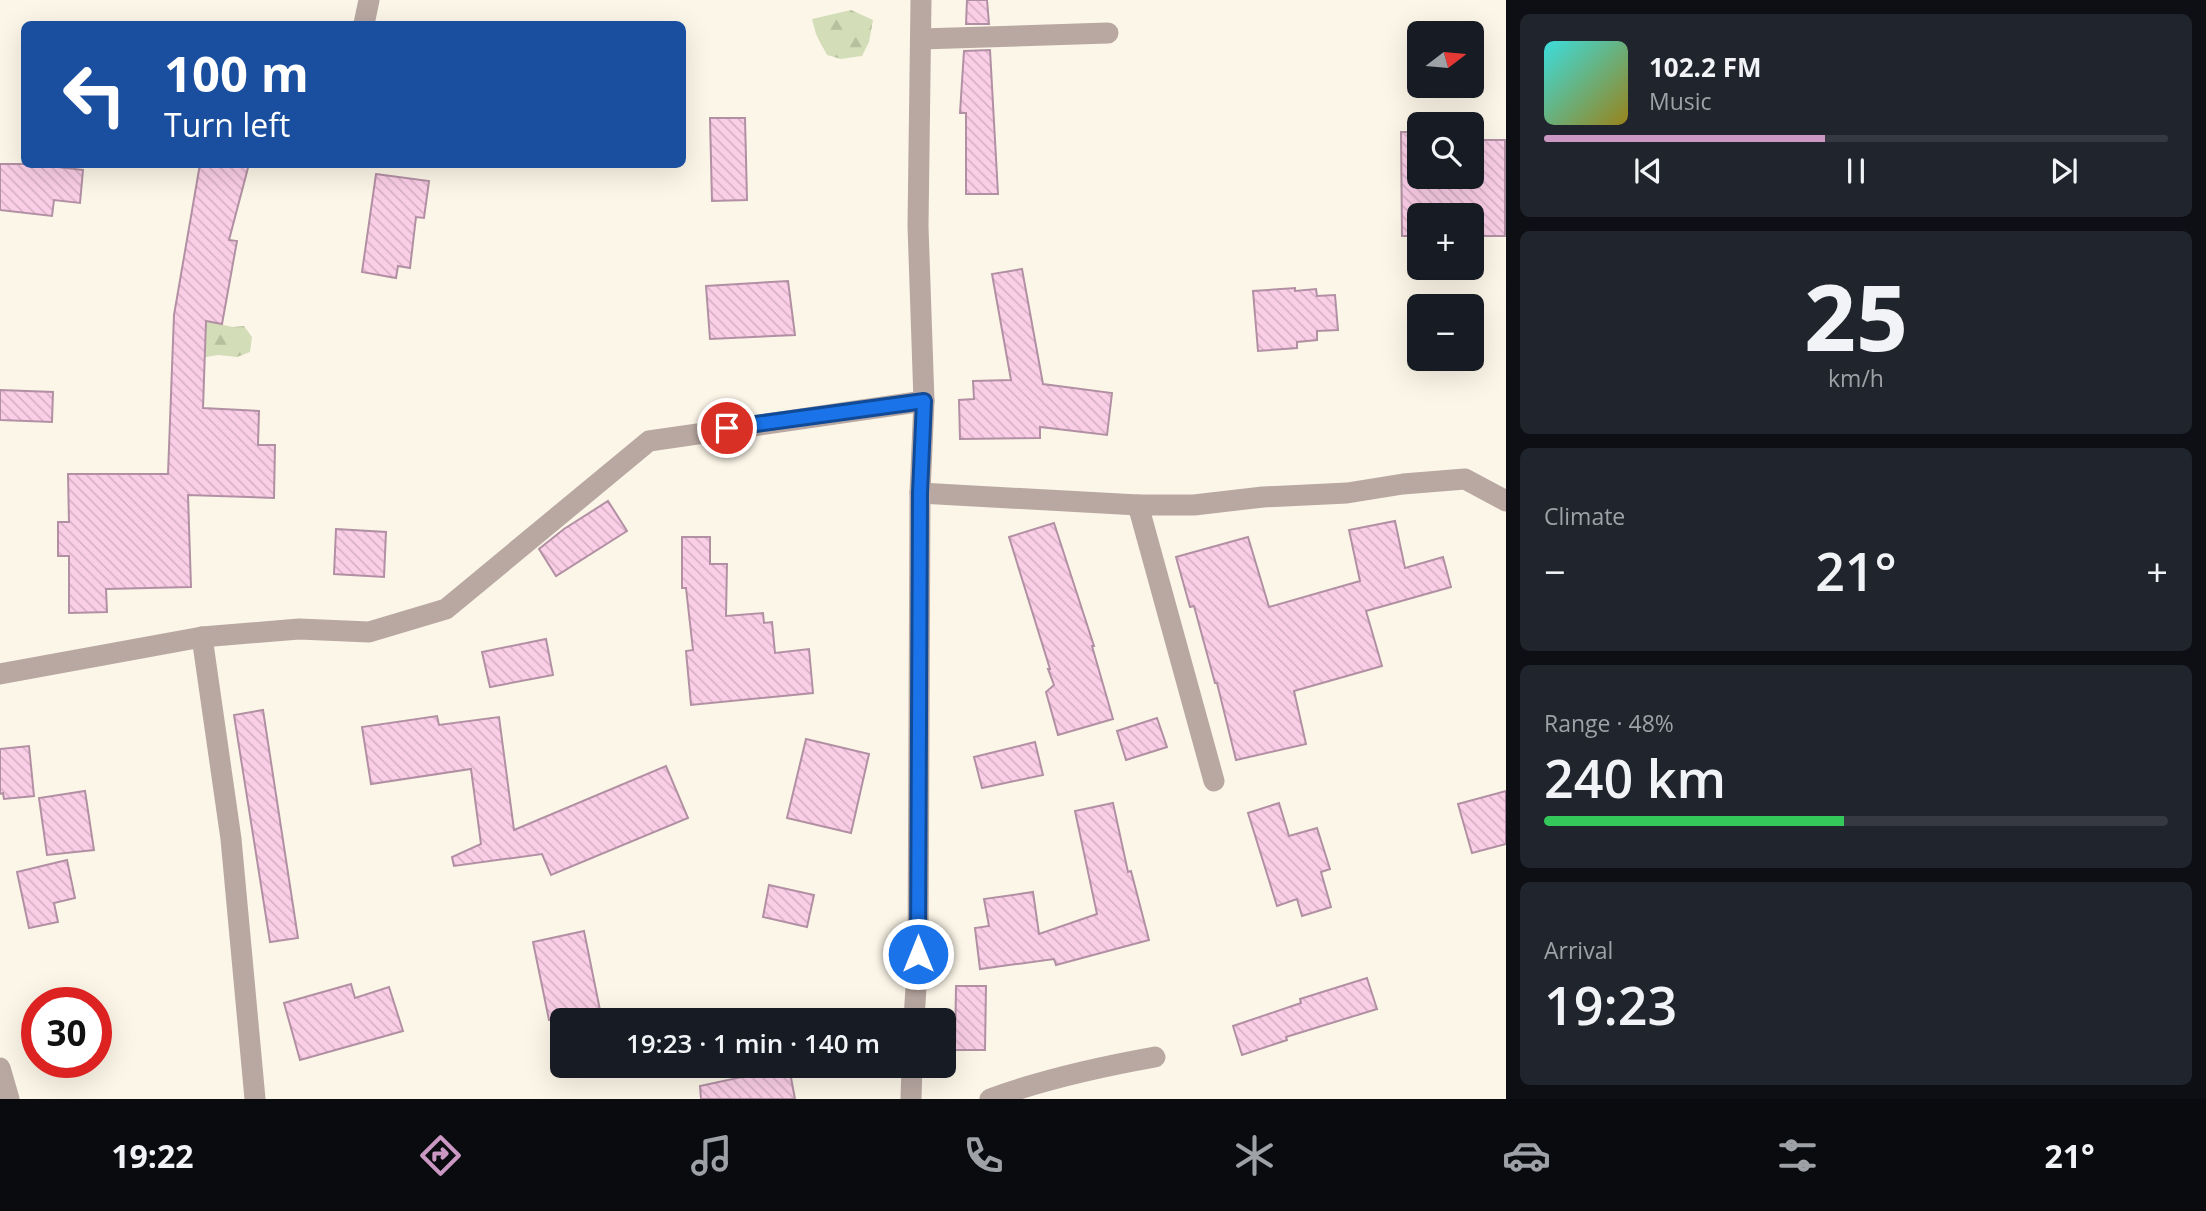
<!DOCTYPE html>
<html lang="en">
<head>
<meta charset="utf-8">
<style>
  body { margin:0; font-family:"Open Sans",sans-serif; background:#20242c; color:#f1f3f6; height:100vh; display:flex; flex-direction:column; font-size:26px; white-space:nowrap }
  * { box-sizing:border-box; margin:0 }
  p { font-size:23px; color:#9ea1a6 }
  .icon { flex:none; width:38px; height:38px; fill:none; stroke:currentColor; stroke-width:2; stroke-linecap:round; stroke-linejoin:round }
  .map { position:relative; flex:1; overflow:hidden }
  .sheet { display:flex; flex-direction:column; gap:14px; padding:14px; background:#0d0f14; width:700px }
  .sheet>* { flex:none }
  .guide { position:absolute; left:21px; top:21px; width:665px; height:147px; border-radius:10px; box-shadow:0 7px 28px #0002; background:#1a4fa0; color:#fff; overflow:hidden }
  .needle { width:46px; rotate:74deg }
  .controls { position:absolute; left:1407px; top:21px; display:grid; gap:14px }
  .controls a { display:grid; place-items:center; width:77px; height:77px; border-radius:10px; background:#171b24; box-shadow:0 7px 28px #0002; font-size:35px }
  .speed { position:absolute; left:21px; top:987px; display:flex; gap:14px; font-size:35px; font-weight:700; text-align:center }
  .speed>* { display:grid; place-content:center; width:91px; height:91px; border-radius:50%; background:#171b24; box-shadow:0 7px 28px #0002; line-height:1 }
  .speed .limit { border:10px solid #d22; background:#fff; color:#111 }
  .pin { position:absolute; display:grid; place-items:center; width:60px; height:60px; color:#fff; margin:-30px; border:4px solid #fff; border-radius:50%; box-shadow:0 2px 7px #0007 }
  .me { position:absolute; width:77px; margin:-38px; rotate:0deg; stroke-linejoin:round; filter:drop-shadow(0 0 5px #0008) }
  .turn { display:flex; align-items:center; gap:24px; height:147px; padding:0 28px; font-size:32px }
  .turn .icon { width:91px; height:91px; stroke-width:2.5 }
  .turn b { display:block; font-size:49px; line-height:60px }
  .big { font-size:52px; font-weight:600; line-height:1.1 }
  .sheet .widget { flex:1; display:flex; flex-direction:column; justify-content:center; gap:10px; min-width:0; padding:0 24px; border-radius:10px; background:#20242c }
  .sheet .dial { align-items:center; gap:0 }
  .dial b { font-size:91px; line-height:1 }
  .song { display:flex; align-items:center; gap:21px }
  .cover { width:84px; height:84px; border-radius:10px; background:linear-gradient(135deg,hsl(180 70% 55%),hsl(50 70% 35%)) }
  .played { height:7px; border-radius:4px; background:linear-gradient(90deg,#ca98c3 45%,#363941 45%) }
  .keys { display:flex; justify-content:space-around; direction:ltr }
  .heat { display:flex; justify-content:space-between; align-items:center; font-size:38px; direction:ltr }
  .charge { height:10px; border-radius:5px; background:linear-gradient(90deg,#34c759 48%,#363941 0) }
  .trip { position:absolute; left:550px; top:1008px; width:406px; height:70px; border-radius:10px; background:#171b24; box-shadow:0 7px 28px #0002; font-weight:600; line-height:70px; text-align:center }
  .tab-bar { display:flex; height:112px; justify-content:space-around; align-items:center; background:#090b0e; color:#9ea1a6 }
  .tab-bar .icon { width:49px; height:49px }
  .tab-bar .current { color:#ca98c3 }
  .tab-bar b { font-size:32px; color:#f1f3f6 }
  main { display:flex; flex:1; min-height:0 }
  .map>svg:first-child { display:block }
  .forest { fill:url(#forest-firs) }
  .building { fill:url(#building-back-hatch); stroke:#b290a3; stroke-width:2 }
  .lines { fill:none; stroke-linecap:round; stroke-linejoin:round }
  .minor { stroke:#b9a8a2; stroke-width:21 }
  .route-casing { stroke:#114b97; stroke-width:18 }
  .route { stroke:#1a73e8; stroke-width:12 }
</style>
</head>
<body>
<main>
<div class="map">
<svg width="1506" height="1099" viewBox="0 0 1506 1099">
  <defs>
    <pattern id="forest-firs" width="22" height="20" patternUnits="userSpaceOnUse" patternTransform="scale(1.75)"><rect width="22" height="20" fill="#d3deb8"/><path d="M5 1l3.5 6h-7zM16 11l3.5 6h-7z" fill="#b6bf9e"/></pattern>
    <pattern id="building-back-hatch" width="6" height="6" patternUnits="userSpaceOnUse" patternTransform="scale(1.75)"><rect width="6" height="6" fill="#fbcee7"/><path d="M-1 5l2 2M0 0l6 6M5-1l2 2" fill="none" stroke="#d8b1c6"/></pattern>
  </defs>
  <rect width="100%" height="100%" fill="#fcf6e8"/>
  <g class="forest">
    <path d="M851,10L873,20L869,42L862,56L841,59L827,55L816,34L812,19Z"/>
    <path d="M195,319L233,327L244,326L252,337L250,352L237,357L218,355L200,358L175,347L172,338L177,326Z"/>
  </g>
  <g class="building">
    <path d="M967,0H987L989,24H966Z"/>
    <path d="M990,50L998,194H966V113H960L964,51Z"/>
    <rect x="1429" y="117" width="33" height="7"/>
    <path d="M710,118H745L747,200L712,201Z"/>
    <path d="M1401,132H1419V177H1472V140H1505V236H1472V215H1419V236H1402Z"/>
    <path d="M0,164H58L57,167L83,170L80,203L54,200L52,216L0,210Z"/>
    <path d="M200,164H249L229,240L237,241L222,324L206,321L203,408L259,411L258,445H275L274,498L188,495L191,587L106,589L107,612L69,613V556H58V522H69L68,474H168L174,315Z"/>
    <path d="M376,174L429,181L424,218L416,217L410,268L398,266L396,278L362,272Z"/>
    <path d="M1022,269L1043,384L1112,393L1107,435L1040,427V438L960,439L959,400L974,399L973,381L1011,380L992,274Z"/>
    <path d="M788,281L795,335L710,339L706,286Z"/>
    <path d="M1295,288V291L1316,289L1317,296L1335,295L1338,330L1317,331V340L1297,342V348L1258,351L1253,291Z"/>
    <path d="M0,390L53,392L52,422L0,420Z"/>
    <path d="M608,501L627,531L556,576L539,549L564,529Z"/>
    <path d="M1395,521L1405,568L1443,557L1451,587L1366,611L1382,666L1294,691L1306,744L1236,760L1217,683H1215L1194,606L1190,607L1176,557L1248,537L1269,607L1360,581L1349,530Z"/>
    <path d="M1054,523L1094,646H1092L1113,719L1058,735L1046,692L1054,685L1048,669H1050L1009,537Z"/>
    <path d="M336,529L386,532L384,577L334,574Z"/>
    <path d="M682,537H710V564H727L726,616L763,613L764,623L772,622L775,653L809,649L813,693L691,705L686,651L693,650L686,588H682Z"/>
    <path d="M546,639L553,675L490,687L482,652Z"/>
    <path d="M263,710L298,938L270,942L234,715Z"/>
    <path d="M437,716L439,725L499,717L514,830L666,766L688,818L551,875L542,854L454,866L452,857L481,844L471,769L371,784L362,727Z"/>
    <path d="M1157,718L1167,747L1126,760L1117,731Z"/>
    <path d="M806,739L869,754L851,833L787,818Z"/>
    <path d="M1035,742L1043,775L982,788L974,757Z"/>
    <path d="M29,746L34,796L4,799L3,793L0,794V749Z"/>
    <path d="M85,791L94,850L47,855L39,798Z"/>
    <path d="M1506,791V844L1472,853L1458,804Z"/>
    <path d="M1113,803L1128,872L1131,871L1149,940L1056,965L1054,959L980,969L975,928L989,926L984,899L1033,892L1039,934L1097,914L1075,811Z"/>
    <path d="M1279,803L1289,836L1317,828L1330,869L1321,872L1331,907L1302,916L1297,899L1277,906L1248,813Z"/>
    <path d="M67,860L75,898L54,903L58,922L29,928L17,872Z"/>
    <path d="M769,885L814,895L807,927L763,917Z"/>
    <path d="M584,931L602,1020H549L533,942Z"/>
    <path d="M1367,978L1377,1009L1286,1037L1287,1040L1242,1055L1233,1026L1301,1003L1300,999Z"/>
    <path d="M351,984L355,998L389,987L403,1031L300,1060L284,1003Z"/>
    <path d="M956,986H986L985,1050H955Z"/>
    <path d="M789,1067L795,1099H701L700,1086Z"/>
  </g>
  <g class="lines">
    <g class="minor">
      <path d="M364,24L369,0"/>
      <path d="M921,39L1108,33"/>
      <path d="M920,493L1138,505H1194L1263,497L1347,493L1403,484L1465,479L1506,501"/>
      <path d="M1138,505L1214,781"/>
      <path d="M202,637L231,839L255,1099"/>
      <path d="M0,674L202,637L299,629L369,632L446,609L649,441L924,401"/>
      <path d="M914,1020L918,954L920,493L924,401L918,226L921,0"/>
      <path d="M0,1068L9,1099"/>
      <path d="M911,1099L912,1066"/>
      <path d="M990,1099C1044,1079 1099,1067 1155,1057"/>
    </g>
  </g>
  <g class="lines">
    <g class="route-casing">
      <path id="route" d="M727,428L924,401L920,493L918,954"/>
    </g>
    <use href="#route" class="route"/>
  </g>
</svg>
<div class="controls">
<a><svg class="needle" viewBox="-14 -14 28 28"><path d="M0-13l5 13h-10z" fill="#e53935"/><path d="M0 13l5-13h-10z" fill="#9ea1a6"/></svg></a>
<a><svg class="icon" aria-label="search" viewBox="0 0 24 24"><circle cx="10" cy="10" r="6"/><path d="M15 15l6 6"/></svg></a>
<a>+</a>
<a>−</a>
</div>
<div class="speed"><div class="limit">30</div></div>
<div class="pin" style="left:727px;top:428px;background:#d93025"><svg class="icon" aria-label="arrive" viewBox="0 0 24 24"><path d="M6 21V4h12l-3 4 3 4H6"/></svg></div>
<svg class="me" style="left:918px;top:954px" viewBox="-20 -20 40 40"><circle r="17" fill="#1a73e8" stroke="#fff" stroke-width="3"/><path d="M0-11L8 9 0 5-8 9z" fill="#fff"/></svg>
<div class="trip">19:23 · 1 min · 140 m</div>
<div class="guide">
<div class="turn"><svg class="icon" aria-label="left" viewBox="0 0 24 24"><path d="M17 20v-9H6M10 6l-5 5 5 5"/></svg><div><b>100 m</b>Turn left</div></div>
</div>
</div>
<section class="sheet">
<div class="widget">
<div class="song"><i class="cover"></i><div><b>102.2 FM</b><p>Music</p></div></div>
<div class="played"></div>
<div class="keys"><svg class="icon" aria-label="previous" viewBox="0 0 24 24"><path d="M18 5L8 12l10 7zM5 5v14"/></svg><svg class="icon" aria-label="pause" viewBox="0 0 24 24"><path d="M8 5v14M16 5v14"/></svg><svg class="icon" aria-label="next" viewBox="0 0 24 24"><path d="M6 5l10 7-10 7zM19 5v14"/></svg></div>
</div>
<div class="widget dial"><b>25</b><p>km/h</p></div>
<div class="widget"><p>Climate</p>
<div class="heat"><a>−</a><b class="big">21°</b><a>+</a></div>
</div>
<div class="widget"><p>Range · 48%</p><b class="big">240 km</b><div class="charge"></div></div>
<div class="widget"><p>Arrival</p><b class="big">19:23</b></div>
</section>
</main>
<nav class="tab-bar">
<b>19:22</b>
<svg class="icon current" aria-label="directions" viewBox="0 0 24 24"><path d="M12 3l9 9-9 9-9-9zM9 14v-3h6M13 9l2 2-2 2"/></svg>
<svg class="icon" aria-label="music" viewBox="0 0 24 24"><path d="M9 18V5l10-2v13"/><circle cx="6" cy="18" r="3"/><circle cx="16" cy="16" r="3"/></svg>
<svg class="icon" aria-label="phone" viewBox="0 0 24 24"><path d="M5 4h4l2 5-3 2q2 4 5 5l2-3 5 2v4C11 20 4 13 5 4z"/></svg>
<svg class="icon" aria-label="climate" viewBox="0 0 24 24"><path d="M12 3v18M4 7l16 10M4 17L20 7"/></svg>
<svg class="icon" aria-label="car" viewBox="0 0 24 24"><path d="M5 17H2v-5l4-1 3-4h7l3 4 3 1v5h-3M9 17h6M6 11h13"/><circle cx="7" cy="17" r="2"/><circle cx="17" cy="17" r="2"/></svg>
<svg class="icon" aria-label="filters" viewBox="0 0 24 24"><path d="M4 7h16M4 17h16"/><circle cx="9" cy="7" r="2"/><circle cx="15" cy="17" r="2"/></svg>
<b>21°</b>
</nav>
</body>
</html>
